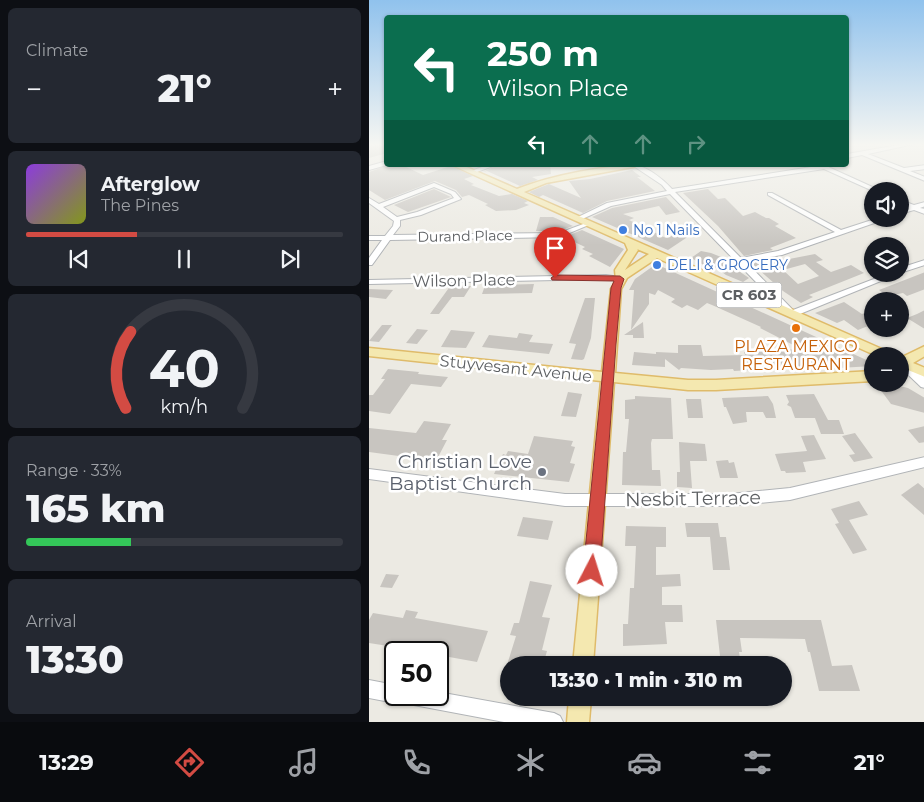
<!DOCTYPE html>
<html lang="en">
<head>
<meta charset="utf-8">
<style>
  body { margin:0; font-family:Montserrat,sans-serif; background:#242831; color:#f1f3f6; height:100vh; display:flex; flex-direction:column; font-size:19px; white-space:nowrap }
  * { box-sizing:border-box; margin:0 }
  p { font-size:16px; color:#9ea1a6 }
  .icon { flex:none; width:28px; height:28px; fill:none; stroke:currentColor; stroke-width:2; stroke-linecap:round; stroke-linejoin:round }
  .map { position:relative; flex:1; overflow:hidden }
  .drawer { display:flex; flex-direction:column; gap:8px; padding:8px; background:#0d0f14; width:369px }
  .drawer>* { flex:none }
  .top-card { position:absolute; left:15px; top:15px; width:465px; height:152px; border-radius:5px; box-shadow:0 1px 4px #0004; background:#0b6e4f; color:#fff; overflow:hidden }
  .buttons { position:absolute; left:495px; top:182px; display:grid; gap:10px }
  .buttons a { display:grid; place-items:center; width:45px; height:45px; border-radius:50%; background:#171b24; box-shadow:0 1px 4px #0004; font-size:25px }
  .speed { position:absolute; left:15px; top:641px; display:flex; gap:10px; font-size:25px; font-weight:700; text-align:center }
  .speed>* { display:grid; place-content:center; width:65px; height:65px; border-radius:50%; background:#171b24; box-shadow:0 1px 4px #0004; line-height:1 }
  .speed .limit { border:2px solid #111; border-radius:8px; background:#fff; color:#111 }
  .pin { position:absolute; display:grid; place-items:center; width:42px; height:42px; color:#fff; margin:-51px -21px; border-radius:50% 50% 50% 0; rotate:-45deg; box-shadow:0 0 5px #0007 }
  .pin .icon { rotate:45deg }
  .me { position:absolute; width:55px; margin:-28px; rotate:5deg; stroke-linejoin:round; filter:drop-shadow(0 0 4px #0008) }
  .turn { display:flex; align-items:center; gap:18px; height:105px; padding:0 20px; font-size:22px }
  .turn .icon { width:65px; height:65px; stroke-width:2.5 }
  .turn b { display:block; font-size:35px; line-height:42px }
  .lanes { display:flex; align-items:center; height:48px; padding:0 20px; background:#0003; justify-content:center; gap:25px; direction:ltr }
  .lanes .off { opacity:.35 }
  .big { font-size:38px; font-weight:800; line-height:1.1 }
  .drawer .tile { flex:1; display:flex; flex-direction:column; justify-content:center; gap:8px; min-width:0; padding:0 18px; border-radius:8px; background:#242831 }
  .drawer .dial { align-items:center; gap:0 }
  .dial svg { height:130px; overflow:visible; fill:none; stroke:#363941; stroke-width:7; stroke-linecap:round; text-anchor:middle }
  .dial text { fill:#f1f3f6; stroke:none }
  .song { display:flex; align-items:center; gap:15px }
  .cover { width:60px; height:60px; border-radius:8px; background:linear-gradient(135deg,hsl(270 70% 55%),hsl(70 70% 35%)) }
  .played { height:5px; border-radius:2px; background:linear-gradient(90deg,#d34b43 35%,#363941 35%) }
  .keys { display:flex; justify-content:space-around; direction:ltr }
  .heat { display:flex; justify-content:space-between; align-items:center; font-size:28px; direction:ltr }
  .charge { height:8px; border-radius:4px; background:linear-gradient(90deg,#34c759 33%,#363941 0) }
  .trip { position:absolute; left:131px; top:656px; width:292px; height:50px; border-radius:25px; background:#171b24; box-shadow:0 1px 4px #0004; font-weight:800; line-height:50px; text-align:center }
  .menu { display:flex; height:80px; justify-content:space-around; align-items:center; background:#090b0e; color:#9ea1a6 }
  .menu .icon { width:35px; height:35px }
  .menu .current { color:#d34b43 }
  .menu b { font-size:22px; color:#f1f3f6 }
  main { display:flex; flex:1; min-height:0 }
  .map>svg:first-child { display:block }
  .building { fill:#c8c5c0; fill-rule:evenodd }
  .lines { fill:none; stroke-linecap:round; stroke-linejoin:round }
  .minor-casing { stroke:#b1b4b7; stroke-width:2 }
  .major-casing { stroke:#dfbb6a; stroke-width:3 }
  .minor { fill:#fff; fill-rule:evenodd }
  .major { fill:#f4e8b0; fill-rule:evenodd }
  .route { fill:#d34b43; stroke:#89312c }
  .shop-dot { fill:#3f7fe0; stroke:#fff; stroke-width:2 }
  .food-dot { fill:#e8710a; stroke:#fff; stroke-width:2 }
  .worship-dot { fill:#6b7280; stroke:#fff; stroke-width:2 }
  .labels { text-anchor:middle; stroke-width:5; stroke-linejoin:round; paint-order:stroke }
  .far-shop-label { font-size:14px; fill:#366cbe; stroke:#fff; text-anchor:start }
  .far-street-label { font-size:14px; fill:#5c5f62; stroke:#fff }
  .shield { fill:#fff; stroke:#8d8f91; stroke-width:1 }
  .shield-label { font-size:15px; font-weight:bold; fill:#5c5f62 }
  .street-label { font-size:16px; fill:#5c5f62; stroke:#fff }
  .food-label { font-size:16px; fill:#c56008; stroke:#fff }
  .near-worship-label { font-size:19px; fill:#5b616d; stroke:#fff; text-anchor:end }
  .near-street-label { font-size:19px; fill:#5c5f62; stroke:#fff }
</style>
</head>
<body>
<main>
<section class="drawer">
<div class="tile"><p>Climate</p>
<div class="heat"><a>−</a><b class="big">21°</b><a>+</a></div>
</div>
<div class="tile">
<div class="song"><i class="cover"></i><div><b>Afterglow</b><p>The Pines</p></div></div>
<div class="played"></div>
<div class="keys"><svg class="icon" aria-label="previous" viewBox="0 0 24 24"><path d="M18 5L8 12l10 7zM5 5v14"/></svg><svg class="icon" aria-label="pause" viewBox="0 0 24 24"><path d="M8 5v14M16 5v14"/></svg><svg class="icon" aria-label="next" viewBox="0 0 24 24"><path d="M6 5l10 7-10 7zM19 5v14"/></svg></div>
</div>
<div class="tile dial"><svg viewBox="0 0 100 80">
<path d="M14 69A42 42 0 1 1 86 69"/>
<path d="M14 69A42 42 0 0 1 17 22" stroke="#d34b43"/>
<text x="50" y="56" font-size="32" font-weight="700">40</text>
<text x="50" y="72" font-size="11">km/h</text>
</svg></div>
<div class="tile"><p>Range · 33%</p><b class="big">165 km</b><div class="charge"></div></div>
<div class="tile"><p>Arrival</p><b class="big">13:30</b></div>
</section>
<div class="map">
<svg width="556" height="722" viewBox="0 0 556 722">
  <rect width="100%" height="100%" fill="#eceae3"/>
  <g class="building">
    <path d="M0,144H18V153L0,158Z"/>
    <path d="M20,165H33L54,175L82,166L104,176L95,179L105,184L102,185L130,196L143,194L159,201L155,203L160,205L147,210L127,211L116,205L119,204L100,195L93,197L87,190L66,181L16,200L0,190V172Z"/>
    <path d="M129,165H181L182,174L163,177L169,180L151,186L118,171L114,172Z"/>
    <path d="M263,170L272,177H268L286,191L238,201L214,213L174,195L170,197L160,192L180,184L212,198L200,181L221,179Z"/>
    <path d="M65,189L82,197L39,212L25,205Z"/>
    <path d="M339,189L349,199L356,198L374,216L386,212L397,218H400L410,224L406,226L427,238L401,248L404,250L375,256L349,226L314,193Z"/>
    <path d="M297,197L311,212L297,215L290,206L254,214L265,218L260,220L297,238L316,231L313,228L324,226L327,229L332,228L299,250L223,217L243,208Z"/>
    <path d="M171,217H184L204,226L190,231H167Z"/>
    <path d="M213,230L255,249L241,267L220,256L224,254L213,249L216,247L195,237Z"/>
    <path d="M171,239H192L190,247L169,249Z"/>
    <path d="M332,251L342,253L357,259L355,261L380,278L374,282L357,275L346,267L342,269L322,258Z"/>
    <path d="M446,254L454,260L447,262L462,272L482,265L495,273L440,295L444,297L432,303L414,291L381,262L412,257L415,260ZM436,264L450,276L429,284L414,270Z"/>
    <path d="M287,264L504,363V366L453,369L450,366L365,371L364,369L342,370L312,368L310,370L296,359V367L263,365L265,352L287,354V352L309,353V345H332L334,356L376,355L375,352L432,349L391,328L392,327L343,305L338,303L329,310L318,305L313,308L302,302L306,299L289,290L286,295L280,293V304L262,330L265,290H260L266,279Z"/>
    <path d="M556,272V289L538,296L534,293L519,296L510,290Z"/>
    <path d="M117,283H125L124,285L165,284L163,293L113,294Z"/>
    <path d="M82,285L102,286L95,297H83L70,314H61Z"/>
    <path d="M0,289L24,290L17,299L0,297Z"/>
    <path d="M216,298H226L222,338L215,359L213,360L202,359L207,344L200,343Z"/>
    <path d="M475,302L493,314L504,310V324L489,330L475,320L468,323L446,313Z"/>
    <path d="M556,310V329L538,318L548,314Z"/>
    <path d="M274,322L275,338H264V335H255Z"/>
    <path d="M13,325H23L10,342L0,341Z"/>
    <path d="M48,329L59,330L48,344L37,343Z"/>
    <path d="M82,330L93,331L106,332L97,348L72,347Z"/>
    <path d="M150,333L164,335L160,342L184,344L180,354L113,347L120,335L148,338Z"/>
    <path d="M19,369L50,372L49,374L79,377L72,387L42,384L21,414L0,411V395H4L16,379H12Z"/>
    <path d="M508,385H526L539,388L556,398V413L522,404Z"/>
    <path d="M199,392L213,394L207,417L192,416Z"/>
    <path d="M445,394L459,420H470L475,434H452L446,418H426L422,407L418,405L420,402L417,395Z"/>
    <path d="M266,396L302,398L304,439H283L282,443L283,470H291L292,486L253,485L254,452H257L260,419H256V400L266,399Z"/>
    <path d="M399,396L404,404L407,418H397L394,412H377L378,422L364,424L357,407H355L353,398Z"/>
    <path d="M317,399H332L334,418H319Z"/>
    <path d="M55,421L82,424L73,440H78L67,461L0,452V428L47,433Z"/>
    <path d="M556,426V442L550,443L539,430Z"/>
    <path d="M486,433L504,458L485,462L480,455L486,454L473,436Z"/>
    <path d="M445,435L457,459L434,462L437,472L417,473L416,471H412L406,454L438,451L432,436Z"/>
    <path d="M165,436L204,441L202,446L206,447L201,463L206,464L200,482L125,474L134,454L137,455L139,451L159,454Z"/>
    <path d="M310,442L336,444L338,461H321L323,488L308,487V472H311Z"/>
    <path d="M359,460L360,463L365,462L369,478H351L347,461Z"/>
    <path d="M549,483L556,489V516L532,495Z"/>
    <path d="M490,501L499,515L480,520L498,550L484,554L466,524L470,523L462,509Z"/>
    <path d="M154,517L184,521L179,540L148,536Z"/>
    <path d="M316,523H349L351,537H357L361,570H344L341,537H318Z"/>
    <path d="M257,526L297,527V547H287V575L311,574L312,586L293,587V605H313L314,622H296L298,644L254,646V624H259L261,588H265L267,546H256Z"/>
    <path d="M17,574L30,575L23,588L11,587Z"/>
    <path d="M161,581L183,585L173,617L181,618L173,650L178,651L174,665H138L147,636L141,635L145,623H150Z"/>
    <path d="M37,610L49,612L46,618L119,631L108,662L69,655V652H57L0,643V620L4,613L34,618Z"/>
    <path d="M347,620H452L463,666L483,665L491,691H450L441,652H439L436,639L371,638L373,652H370L372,665H352Z"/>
  </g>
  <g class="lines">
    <g class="minor-casing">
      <g id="minor">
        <path d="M535,144H545L499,154L535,168L556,165V169L541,171L556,177V181L493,155L478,158V154Z"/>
        <path d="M18,161V165L0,170V166Z"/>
        <path d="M118,165H127L105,173L100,172Z"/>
        <path d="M263,165C277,165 294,179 303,189L455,165L510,190L511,191H504L455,169L306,192L372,258L409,251L466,232L399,195V193H403L472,230L506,219H515L514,220L413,255L376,261L424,310L518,274H529L426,316H420L301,194L242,206L211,220H207V218L238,203L298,191L293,185Z"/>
        <path d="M65,183L86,192L92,199L52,215L31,220V226L24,235L190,233L217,223L222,224L191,237L21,240L3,265H0V258L13,240H0V236H16L24,226L25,221L0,203V198L10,204ZM65,187L82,194L85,198L48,212L28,217L14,207Z"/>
        <path d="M531,200L545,205L556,202V206L551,208L556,209V214L545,210L531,214V210L539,207L531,204Z"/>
        <path d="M556,260V265L531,273V268Z"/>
        <path d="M237,275L251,277L255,279L251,281L237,279L0,284V280Z"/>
        <path d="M531,360L537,361L556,377V388L552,387L531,367Z"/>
        <path d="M556,457V467L421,500L361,506H196L0,479V469L196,494H361L421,488Z"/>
        <path d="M0,680L26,685V695H69V692L185,713L191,716L194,722H135L29,702L26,703L0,698Z"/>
      </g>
    </g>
    <g class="major-casing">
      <g id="major">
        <path d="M83,165H93L148,189C184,175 236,165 275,165L177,183L155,192L522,353L524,356H508L288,258L258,278L252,289L246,373L319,380H347L504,371V381L347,390H319L245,382L224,665H204L232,381L0,356V348L233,372L242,289L247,280L246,270L259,250L256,243ZM268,249L280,254L256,270L269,250Z"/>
        <path d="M556,346V356L544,363L556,368V377L534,368L531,369V358Z"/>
        <path d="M200,698H222L220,722H198Z"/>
      </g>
    </g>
    <use href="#minor" class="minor"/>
    <use href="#major" class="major"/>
  </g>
  <linearGradient id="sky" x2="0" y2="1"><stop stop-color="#90c2ed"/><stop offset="0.59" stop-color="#f6f6f2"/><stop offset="1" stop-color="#f6f6f2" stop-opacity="0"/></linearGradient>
  <rect width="556" height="245" fill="url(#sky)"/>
  <path class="route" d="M186,275L251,276L255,279L252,288L247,344L231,571L229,577L223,579L217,577L214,571L242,288L245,281L183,280L182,278Z"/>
  <g class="shop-dot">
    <circle cx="254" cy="230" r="5"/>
    <circle cx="288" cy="265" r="5"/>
  </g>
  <circle class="food-dot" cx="427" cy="328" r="5"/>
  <circle class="worship-dot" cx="173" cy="472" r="5"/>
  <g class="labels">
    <g class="far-shop-label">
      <text x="264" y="235">No 1 Nails</text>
      <text x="298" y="270">DELI &amp; GROCERY</text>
    </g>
    <g class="far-street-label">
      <text transform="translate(96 236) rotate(-1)" y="5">Durand Place</text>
    </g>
    <rect class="shield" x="347.5" y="282.5" width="65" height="25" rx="4"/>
    <g class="shield-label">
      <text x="380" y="300">CR 603</text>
    </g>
    <g class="street-label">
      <text transform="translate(95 280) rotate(-1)" y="6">Wilson Place</text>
      <text transform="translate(147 368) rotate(6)" y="6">Stuyvesant Avenue</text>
    </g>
    <g class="food-label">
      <text x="427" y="352">PLAZA MEXICO<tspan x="427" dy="18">RESTAURANT</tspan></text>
    </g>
    <g class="near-worship-label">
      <text x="163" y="468">Christian Love<tspan x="163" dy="22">Baptist Church</tspan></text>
    </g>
    <g class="near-street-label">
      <text transform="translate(324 498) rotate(-1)" y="7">Nesbit Terrace</text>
    </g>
  </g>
</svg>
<div class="buttons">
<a><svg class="icon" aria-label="sound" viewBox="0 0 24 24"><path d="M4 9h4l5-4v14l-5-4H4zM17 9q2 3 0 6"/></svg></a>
<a><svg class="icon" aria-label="layers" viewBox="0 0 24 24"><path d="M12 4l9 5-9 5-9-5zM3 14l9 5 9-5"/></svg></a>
<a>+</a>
<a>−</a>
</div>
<div class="speed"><div class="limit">50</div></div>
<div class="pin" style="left:186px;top:278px;background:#d93025"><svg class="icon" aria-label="arrive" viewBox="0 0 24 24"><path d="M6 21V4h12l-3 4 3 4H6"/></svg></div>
<svg class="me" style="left:223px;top:571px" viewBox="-20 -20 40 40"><circle r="19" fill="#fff"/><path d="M0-13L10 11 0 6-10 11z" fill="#d34b43"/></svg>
<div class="trip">13:30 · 1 min · 310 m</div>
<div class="top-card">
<div class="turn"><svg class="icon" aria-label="left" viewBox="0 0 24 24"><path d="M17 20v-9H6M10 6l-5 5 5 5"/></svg><div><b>250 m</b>Wilson Place</div></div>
<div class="lanes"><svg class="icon" aria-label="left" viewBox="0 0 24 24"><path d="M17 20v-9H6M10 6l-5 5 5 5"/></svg><svg class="icon off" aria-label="ahead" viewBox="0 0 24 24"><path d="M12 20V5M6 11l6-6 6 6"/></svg><svg class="icon off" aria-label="ahead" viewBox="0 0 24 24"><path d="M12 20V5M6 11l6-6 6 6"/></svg><svg class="icon off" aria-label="right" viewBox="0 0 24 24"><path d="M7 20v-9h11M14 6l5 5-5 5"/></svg></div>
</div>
</div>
</main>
<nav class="menu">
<b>13:29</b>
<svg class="icon current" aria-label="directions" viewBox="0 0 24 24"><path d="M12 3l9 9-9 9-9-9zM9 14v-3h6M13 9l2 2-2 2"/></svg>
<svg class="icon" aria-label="music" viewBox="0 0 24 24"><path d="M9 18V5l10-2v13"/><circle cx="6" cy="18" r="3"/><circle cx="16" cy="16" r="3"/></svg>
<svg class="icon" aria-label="phone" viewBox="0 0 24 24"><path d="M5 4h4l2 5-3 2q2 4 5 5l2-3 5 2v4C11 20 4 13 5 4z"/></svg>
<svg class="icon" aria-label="climate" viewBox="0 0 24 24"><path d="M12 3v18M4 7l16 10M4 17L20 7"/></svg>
<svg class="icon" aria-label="car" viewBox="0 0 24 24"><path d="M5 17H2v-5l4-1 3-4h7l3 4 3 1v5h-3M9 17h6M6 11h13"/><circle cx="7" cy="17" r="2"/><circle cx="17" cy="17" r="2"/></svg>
<svg class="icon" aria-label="filters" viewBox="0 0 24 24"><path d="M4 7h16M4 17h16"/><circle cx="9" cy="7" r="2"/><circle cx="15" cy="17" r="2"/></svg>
<b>21°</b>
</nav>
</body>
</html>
